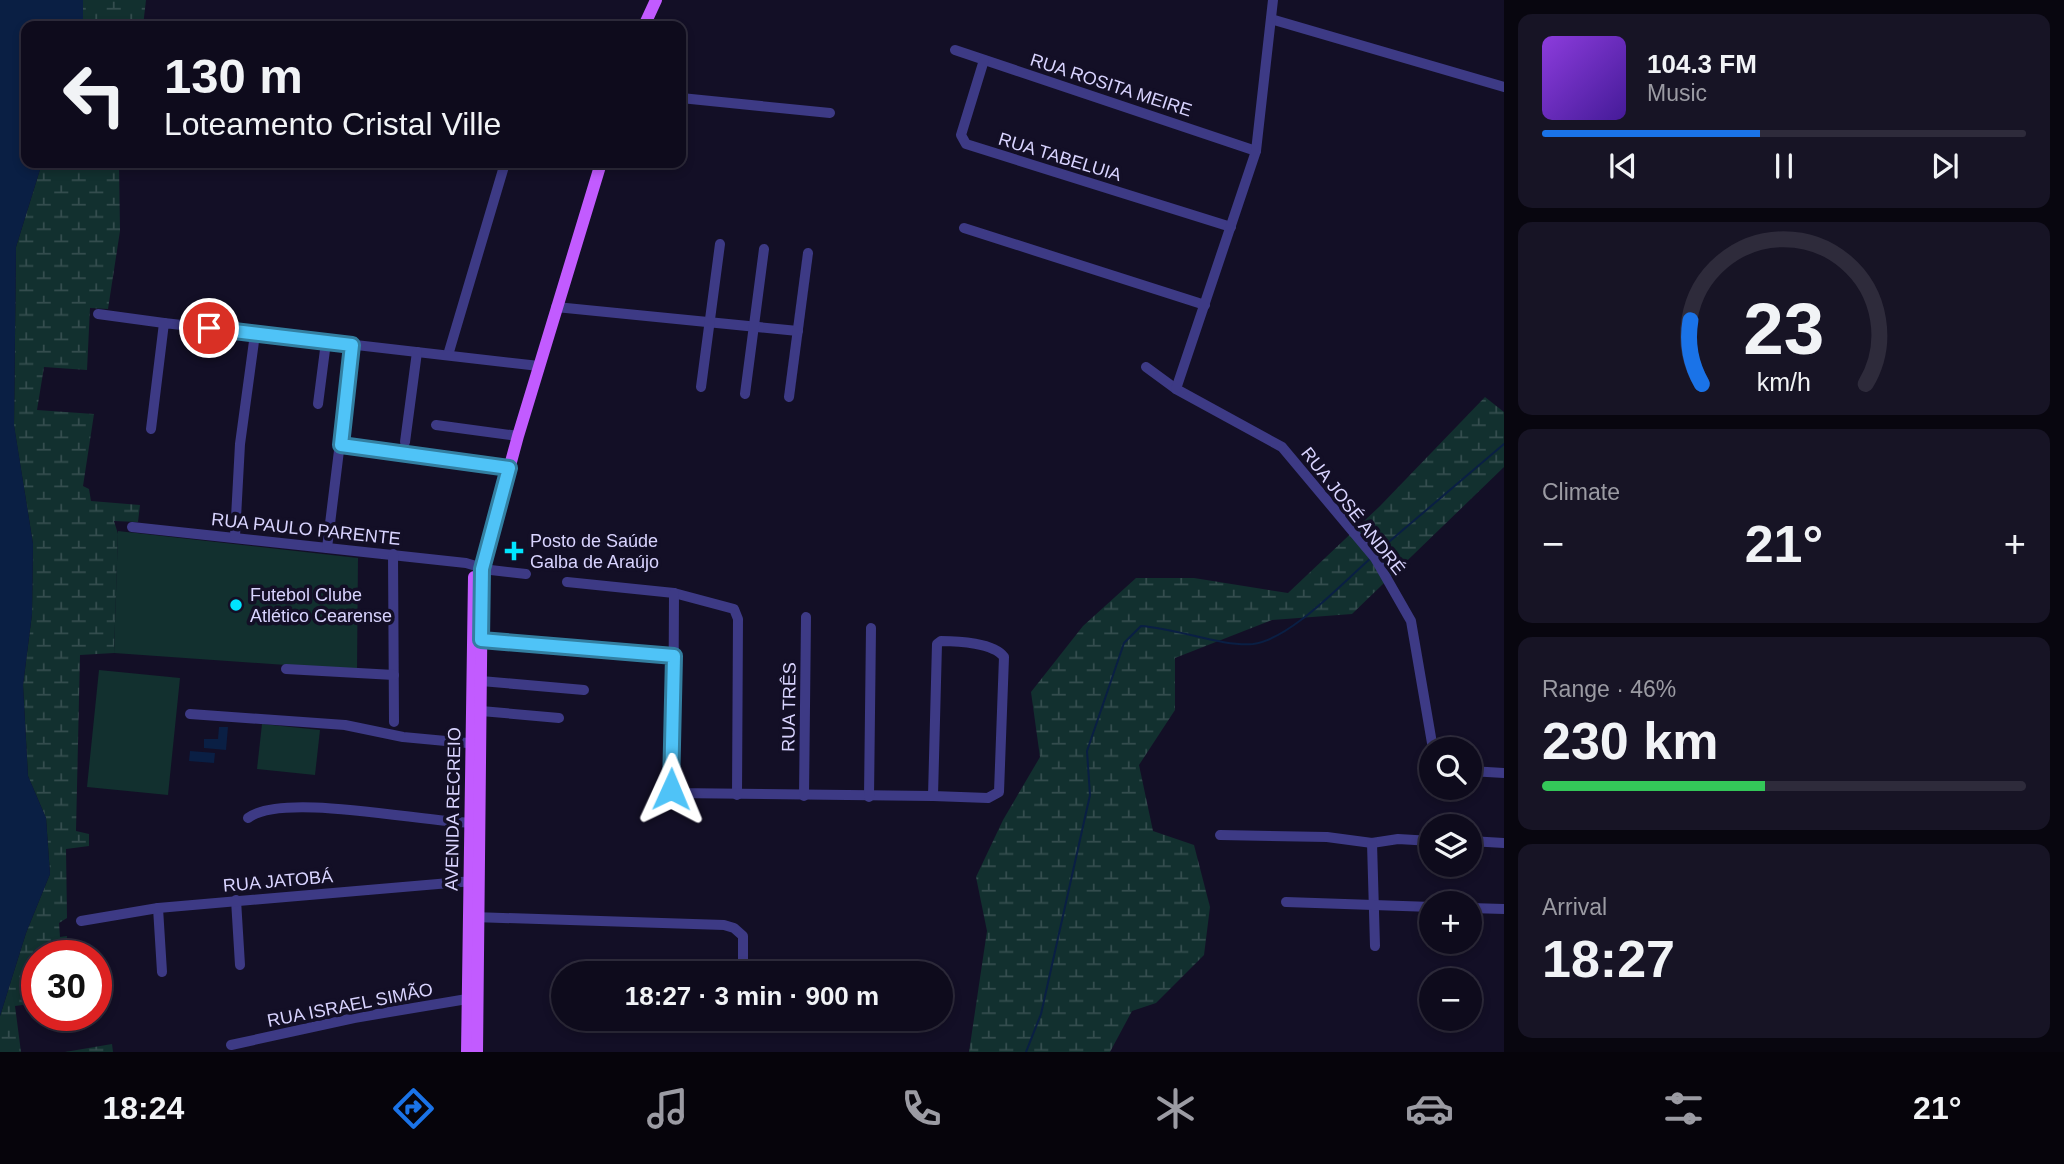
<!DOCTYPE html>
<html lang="en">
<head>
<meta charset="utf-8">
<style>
  body { margin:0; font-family:Helvetica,sans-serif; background:#171425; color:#f1f3f6; height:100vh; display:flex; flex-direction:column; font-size:26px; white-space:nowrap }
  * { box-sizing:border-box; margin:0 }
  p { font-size:23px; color:#9b9ba3 }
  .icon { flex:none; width:38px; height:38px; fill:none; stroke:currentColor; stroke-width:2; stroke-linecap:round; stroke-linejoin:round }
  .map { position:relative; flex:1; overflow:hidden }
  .sheet { display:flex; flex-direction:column; gap:14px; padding:14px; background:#08060f; width:560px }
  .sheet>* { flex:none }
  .hud { position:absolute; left:21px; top:21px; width:665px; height:147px; border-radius:14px; box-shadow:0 4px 10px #0003,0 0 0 2px #2e2b3b; background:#0e0b1c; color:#f1f3f6; overflow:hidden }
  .controls { position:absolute; left:1419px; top:737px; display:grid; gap:14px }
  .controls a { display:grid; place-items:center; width:63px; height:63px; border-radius:50%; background:#0e0b1c; box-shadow:0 4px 10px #0003,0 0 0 2px #2e2b3b; font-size:35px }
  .speed { position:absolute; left:21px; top:940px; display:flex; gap:14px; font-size:35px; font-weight:700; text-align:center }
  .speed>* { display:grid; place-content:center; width:91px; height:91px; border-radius:50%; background:#0e0b1c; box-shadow:0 4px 10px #0003,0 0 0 2px #2e2b3b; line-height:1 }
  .speed .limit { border:10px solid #d22; background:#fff; color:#111 }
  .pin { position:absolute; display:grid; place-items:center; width:60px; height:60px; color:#fff; margin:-30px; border:4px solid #fff; border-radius:50%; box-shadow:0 2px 7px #0007 }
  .me { position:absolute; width:77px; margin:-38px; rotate:1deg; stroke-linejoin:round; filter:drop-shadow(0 0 5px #0008) }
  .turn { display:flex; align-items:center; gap:24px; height:147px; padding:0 28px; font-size:32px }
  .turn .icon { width:91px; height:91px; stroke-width:2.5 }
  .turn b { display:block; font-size:49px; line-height:60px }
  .big { font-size:52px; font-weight:700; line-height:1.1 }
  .sheet .card { flex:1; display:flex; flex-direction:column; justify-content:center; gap:10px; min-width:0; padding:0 24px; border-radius:14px; background:#171425 }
  .sheet .dial { align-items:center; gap:0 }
  .dial svg { height:182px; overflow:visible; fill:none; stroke:#2e2b3b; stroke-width:7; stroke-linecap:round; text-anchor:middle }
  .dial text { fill:#f1f3f6; stroke:none }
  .song { display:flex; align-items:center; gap:21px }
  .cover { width:84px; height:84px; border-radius:10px; background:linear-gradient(135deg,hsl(270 70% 55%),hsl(260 70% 35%)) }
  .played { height:7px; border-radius:4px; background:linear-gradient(90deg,#1a73e8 45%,#2e2b3b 45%) }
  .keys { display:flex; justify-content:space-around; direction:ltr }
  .heat { display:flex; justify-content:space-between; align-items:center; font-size:38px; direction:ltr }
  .charge { height:10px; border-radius:5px; background:linear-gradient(90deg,#34c759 46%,#2e2b3b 0) }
  .trip { position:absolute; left:551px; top:961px; width:402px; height:70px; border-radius:35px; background:#0e0b1c; box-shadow:0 4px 10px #0003,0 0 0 2px #2e2b3b; font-weight:700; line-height:70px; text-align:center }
  .dock { display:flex; height:112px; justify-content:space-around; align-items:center; background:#06040b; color:#9b9ba3 }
  .dock .icon { width:49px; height:49px }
  .dock .current { color:#1a73e8 }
  .dock b { font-size:32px; color:#f1f3f6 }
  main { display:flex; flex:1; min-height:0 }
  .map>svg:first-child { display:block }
  .wetland { fill:url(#wetland-marsh) }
  .garden { fill:#12302f }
  .water { fill:#0a1f44 }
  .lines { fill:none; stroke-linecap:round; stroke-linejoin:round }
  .stream { stroke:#0a1f44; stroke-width:2 }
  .minor { stroke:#3d3a85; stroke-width:10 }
  .major { stroke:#c25bff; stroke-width:12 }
  .route-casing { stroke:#337fa1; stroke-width:18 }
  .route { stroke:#4fc3f7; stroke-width:12 }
  .poi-dot { fill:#00e5ff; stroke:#130f26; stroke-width:2.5 }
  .labels { text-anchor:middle; stroke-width:7; stroke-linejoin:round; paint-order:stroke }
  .street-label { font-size:18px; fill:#d9d4ff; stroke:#130f26 }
  .poi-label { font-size:18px; fill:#d9d4ff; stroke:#130f26; text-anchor:start }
</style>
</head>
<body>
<main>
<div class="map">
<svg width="1504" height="1052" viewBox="0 0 1504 1052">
  <defs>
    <pattern id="wetland-marsh" width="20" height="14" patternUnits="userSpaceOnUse" patternTransform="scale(1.75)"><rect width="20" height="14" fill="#12302f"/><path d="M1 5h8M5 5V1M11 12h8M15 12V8" fill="none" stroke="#344d4e"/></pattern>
  </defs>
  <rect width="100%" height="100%" fill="#130f26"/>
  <g class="wetland">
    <path d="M83,0H146L143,26H83Z"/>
    <path d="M42,163H119L120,231L108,309L90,308L87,370L44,367L37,410L94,414L83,486L89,489L91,501L140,505L138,522L114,521L118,534L114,653L80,655L76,831L89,834V846L66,849L67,918L59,923L60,937L67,936L66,955L37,956V1003L15,1006L21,1052H0V1016L26,933L50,874L46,818L28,776L23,685L32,614L33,544L14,426L16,247Z"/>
    <path d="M1485,397L1504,412V467L1352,614L1272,620L1175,658V710L1139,765L1153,831L1194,845L1210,907L1204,955L1156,1003L1132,1011L1110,1052H969L987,931L976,877L1003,820L1040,757L1031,692L1083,626L1136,578H1194L1288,593L1380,506Z"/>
    <path d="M112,1044L113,1052H65Z"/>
  </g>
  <g class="garden">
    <path d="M118,531L358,558L357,670L114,653Z"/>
    <path d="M99,670L180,678L168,795L87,787Z"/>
    <path d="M262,724L320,730L315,775L257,769Z"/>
  </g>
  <g class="water">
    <path d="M0,0H83V26H26V163H42L16,247L14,425L33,544L32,614L23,685L28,776L46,818L50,874L26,933L0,1016Z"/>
    <path d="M219,727H228L226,750L204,748V739H218Z"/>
    <path d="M190,751L215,753L214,763L189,761Z"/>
  </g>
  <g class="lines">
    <g class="stream">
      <path d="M1377,552L1504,444"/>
      <path d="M1026,1052L1041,1014L1090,795L1087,751L1124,643L1141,626C1175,628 1223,647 1253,644C1291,639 1342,583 1371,558"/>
    </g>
    <g class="minor">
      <path d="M1271,19L1504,87"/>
      <path d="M955,50L1256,151"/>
      <path d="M984,60L961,135L966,144L1231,227"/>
      <path d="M681,98L830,113"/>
      <path d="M964,228L1205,305"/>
      <path d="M556,307L798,331"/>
      <path d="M98,314L164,323"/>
      <path d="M448,355L505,163"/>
      <path d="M1146,367L1176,389L1282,447L1375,558L1411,621L1433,749"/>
      <path d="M701,387L720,244"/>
      <path d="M1176,389L1256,151L1273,0"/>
      <path d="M745,394L764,249"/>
      <path d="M789,397L808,253"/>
      <path d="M318,404L326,342"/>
      <path d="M436,425L518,436"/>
      <path d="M151,429L164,323L539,366"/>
      <path d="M405,442L417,352"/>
      <path d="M341,445L509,468"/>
      <path d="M132,527L466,563L476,566"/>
      <path d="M235,536L240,444L255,334"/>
      <path d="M327,548L352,345"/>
      <path d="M393,554L394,722"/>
      <path d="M482,569L526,574"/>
      <path d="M567,582L674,593L734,609L738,619L737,795"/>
      <path d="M674,593L673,793L933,796L937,644L941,641C958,641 994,643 1004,657L999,792L988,798L933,796"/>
      <path d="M481,641L674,656"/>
      <path d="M286,669L394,675"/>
      <path d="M481,681L584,690"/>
      <path d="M481,711L559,718"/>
      <path d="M190,714L345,725L403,737L478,744"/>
      <path d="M1470,771L1504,773"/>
      <path d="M804,796L806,617"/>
      <path d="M869,797L871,628"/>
      <path d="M248,818C282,791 426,823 475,823"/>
      <path d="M1220,835L1327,837L1372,843L1398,839L1432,841"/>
      <path d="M1470,841L1504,843"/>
      <path d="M1372,843L1375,946"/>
      <path d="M236,900L240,965"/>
      <path d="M1286,902L1432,907"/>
      <path d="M158,908L162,972"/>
      <path d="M1470,908L1504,909"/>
      <path d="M473,917L724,925L734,928L743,936V973"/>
      <path d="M81,921L158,908L473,881"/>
      <path d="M231,1045L354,1018L473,998"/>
    </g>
    <g class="major">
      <path d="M644,26L656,0"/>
      <path d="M467,1052L474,577"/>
      <path d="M477,1052L482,569L518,436L601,163"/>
    </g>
  </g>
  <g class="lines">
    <g class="route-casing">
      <path id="route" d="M209,328L352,345L341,445L509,468L482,569L481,640L674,656L671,789"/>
    </g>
    <use href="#route" class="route"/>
  </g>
  <g class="poi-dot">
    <path d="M510.5 540.5h7v7h7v7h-7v7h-7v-7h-7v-7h7z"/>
    <circle cx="236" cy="605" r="7"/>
  </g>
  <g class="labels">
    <g class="street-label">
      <text transform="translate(1111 85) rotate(18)" y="6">RUA ROSITA MEIRE</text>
      <text transform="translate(1060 157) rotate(17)" y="6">RUA TABELUIA</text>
      <text transform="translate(1353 511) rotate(52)" y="6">RUA JOSÉ ANDRÉ</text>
      <text transform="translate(306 529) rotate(6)" y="6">RUA PAULO PARENTE</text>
      <text transform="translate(789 707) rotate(-89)" y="6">RUA TRÊS</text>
      <text transform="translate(453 809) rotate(-89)" y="6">AVENIDA RECREIO</text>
      <text transform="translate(278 881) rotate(-5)" y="6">RUA JATOBÁ</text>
      <text transform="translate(350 1005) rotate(-11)" y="6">RUA ISRAEL SIMÃO</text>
    </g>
    <g class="poi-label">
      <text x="530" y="547">Posto de Saúde<tspan x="530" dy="21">Galba de Araújo</tspan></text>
      <text x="250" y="601">Futebol Clube<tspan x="250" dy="21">Atlético Cearense</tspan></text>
    </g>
  </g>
</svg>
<div class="controls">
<a><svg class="icon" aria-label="search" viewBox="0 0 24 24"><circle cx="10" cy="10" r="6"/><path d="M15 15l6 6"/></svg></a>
<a><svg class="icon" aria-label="layers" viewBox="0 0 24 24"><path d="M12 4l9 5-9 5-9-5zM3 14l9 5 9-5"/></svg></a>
<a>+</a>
<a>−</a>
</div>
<div class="speed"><div class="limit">30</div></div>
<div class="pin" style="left:209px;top:328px;background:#d93025"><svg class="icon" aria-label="arrive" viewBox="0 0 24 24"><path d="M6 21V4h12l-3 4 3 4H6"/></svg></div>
<svg class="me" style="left:671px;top:789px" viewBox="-20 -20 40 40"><path d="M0-17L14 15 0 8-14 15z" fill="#4fc3f7" stroke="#fff" stroke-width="4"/></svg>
<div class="trip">18:27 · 3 min · 900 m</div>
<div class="hud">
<div class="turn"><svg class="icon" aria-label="left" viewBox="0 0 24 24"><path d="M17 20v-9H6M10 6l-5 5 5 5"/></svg><div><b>130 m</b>Loteamento Cristal Ville</div></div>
</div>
</div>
<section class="sheet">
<div class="card">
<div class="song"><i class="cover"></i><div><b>104.3 FM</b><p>Music</p></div></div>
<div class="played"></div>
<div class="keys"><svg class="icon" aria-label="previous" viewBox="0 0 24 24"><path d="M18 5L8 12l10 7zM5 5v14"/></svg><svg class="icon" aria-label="pause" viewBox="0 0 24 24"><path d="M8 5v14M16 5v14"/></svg><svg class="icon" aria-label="next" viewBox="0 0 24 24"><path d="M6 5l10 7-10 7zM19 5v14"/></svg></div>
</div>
<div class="card dial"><svg viewBox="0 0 100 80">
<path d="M14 69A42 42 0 1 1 86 69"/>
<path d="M14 69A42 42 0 0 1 9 41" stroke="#1a73e8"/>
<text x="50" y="56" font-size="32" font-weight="700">23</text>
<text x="50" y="72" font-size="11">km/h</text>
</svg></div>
<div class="card"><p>Climate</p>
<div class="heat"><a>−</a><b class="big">21°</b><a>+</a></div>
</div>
<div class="card"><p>Range · 46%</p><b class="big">230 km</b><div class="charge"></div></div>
<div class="card"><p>Arrival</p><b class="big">18:27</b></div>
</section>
</main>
<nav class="dock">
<b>18:24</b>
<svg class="icon current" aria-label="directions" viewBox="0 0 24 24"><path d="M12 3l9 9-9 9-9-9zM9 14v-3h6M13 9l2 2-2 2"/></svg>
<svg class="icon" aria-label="music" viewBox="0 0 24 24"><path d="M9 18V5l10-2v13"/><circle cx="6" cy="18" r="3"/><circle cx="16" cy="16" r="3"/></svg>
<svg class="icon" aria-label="phone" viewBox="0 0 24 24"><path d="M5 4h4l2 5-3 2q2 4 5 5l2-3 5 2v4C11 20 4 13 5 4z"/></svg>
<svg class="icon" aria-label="climate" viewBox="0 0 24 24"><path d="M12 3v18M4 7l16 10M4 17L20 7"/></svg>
<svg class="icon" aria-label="car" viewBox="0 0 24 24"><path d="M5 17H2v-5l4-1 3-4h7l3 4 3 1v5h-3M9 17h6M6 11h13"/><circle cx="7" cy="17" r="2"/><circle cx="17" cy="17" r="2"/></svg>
<svg class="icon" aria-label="filters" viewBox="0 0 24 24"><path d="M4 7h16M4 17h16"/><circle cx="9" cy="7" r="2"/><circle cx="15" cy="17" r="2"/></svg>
<b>21°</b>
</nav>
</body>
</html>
